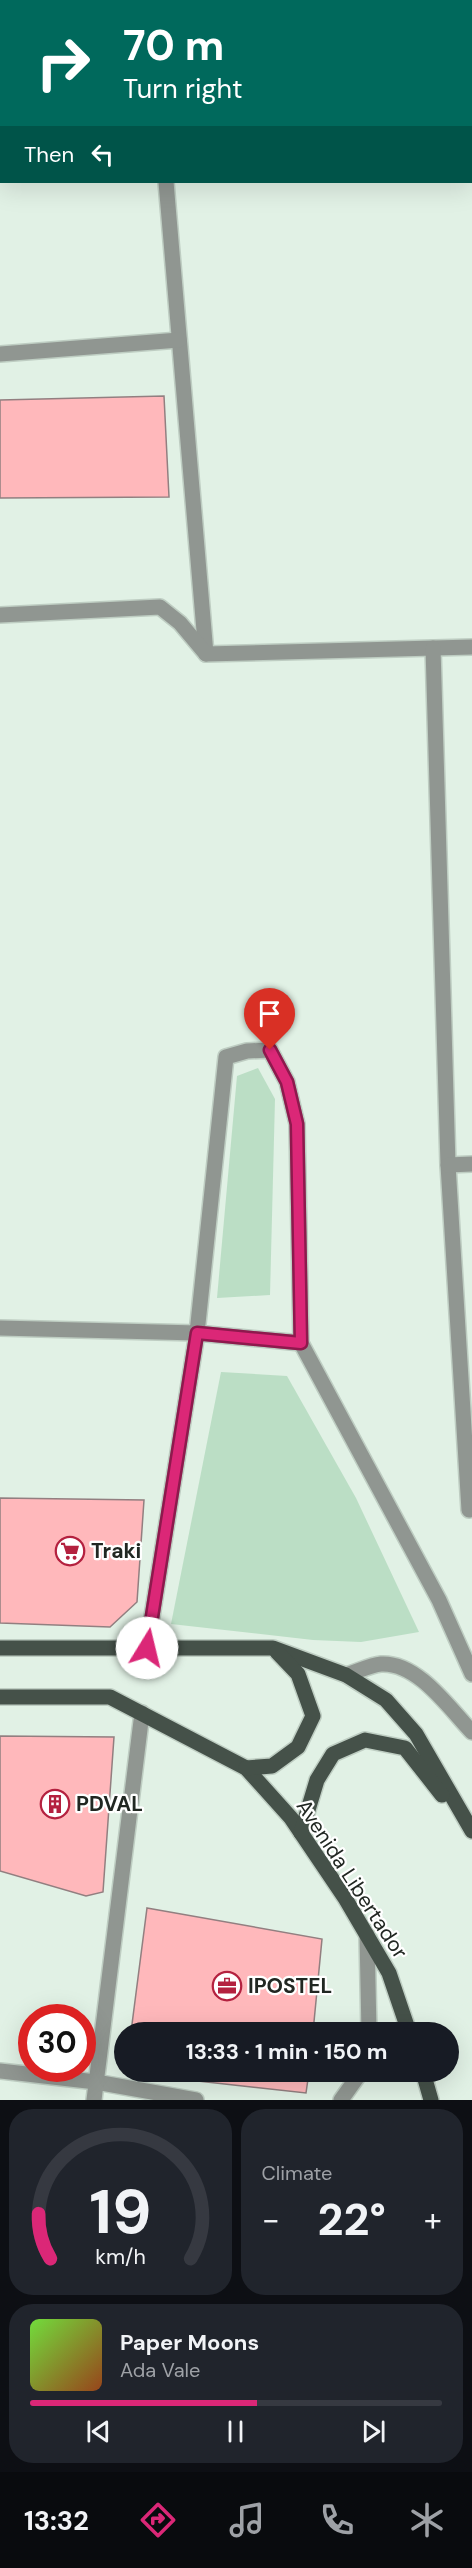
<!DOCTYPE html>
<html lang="en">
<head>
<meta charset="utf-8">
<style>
  body { margin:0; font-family:"DM Sans",sans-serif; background:#20242c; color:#f1f3f6; height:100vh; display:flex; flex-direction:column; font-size:22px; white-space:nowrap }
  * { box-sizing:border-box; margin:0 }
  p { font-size:20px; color:#9ea1a6 }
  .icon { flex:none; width:33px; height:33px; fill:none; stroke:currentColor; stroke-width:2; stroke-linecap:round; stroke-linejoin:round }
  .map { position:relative; height:2100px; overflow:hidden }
  .details { display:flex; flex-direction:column; gap:9px; padding:9px; background:#0d0f14; flex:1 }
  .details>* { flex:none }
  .top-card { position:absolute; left:0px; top:0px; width:472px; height:183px; box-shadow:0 6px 24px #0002; background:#00695c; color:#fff; overflow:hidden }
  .speed { position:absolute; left:18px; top:2004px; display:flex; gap:12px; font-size:30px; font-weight:700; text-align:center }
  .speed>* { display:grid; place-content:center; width:78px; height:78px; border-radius:50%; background:#171b24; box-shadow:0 6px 24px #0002; line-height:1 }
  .speed .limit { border:9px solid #d22; background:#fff; color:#111 }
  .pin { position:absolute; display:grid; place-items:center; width:51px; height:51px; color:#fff; margin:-62px -26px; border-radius:50% 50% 50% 0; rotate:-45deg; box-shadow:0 0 6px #0007 }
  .pin .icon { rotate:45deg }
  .me { position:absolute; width:66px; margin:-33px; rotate:9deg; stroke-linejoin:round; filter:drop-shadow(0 0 4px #0008) }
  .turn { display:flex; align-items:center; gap:21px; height:126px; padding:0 24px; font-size:27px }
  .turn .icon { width:78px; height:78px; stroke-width:2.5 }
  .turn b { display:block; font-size:42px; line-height:51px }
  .then { display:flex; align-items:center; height:57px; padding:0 24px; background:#0003; gap:12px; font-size:22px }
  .big { font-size:45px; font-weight:700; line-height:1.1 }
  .details .card { flex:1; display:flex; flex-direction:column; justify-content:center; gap:9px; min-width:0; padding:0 21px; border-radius:24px; background:#20242c }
  .details .dial { align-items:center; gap:0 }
  .dial svg { height:156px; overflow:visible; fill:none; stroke:#363941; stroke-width:7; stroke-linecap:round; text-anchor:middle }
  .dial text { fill:#f1f3f6; stroke:none }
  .song { display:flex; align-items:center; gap:18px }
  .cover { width:72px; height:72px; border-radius:9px; background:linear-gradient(135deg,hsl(100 70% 55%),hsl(20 70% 35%)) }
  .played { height:6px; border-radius:3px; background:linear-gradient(90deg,#db2777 55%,#363941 55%) }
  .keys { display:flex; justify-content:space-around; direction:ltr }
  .heat { display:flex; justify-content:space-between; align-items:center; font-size:33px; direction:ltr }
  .details .tiles { flex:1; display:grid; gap:9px; grid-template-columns:1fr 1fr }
  .card:last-child { grid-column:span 2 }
  .trip { position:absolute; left:114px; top:2022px; width:345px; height:60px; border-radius:30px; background:#171b24; box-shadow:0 6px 24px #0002; font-weight:700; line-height:60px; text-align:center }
  .menu { display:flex; height:96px; justify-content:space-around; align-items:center; background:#090b0e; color:#9ea1a6 }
  .menu .icon { width:42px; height:42px }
  .menu .selected { color:#db2777 }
  .menu b { font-size:27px; color:#f1f3f6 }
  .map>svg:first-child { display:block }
  .green { fill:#bbdec5 }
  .building { fill:#ffb8bb; stroke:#927f80; stroke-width:1.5 }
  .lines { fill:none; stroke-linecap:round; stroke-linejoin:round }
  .minor-casing { stroke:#becdc2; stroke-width:18 }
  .major-casing { stroke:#becdc2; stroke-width:18 }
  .minor { stroke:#909691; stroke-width:15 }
  .major { stroke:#455149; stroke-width:15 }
  .route-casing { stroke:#8e194d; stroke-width:15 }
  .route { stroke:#db2777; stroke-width:10 }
  .labels { text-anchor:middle; stroke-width:4.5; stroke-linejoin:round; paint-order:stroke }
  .poi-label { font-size:21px; font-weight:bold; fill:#212722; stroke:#fff; text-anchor:start }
  .street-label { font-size:21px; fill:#212722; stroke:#fff }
</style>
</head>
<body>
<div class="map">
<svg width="472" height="2100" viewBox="0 0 472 2100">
  <rect width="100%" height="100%" fill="#e1f1e5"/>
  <g class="green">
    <path d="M258,1068L275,1099L270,1295L217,1298L237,1076Z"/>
    <path d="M221,1372L287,1376L356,1498L419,1632L361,1642L313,1640L171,1624Z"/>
  </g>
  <g class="building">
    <path d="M164,396L169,497L0,498V400Z"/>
    <path d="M0,1498L144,1500L137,1602L110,1627L0,1623Z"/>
    <path d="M0,1736L114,1737L103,1892L86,1896L0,1871Z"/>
    <path d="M147,1908L322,1939L313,2032H131Z"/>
    <path d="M126,2072H309L306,2093L126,2073Z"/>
  </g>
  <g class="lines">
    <g class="minor-casing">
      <g id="minor">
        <path d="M152,0V2"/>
        <path d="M0,34H2"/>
        <path d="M166,182L206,654"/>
        <path d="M0,354L179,340"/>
        <path d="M0,615L160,607L180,623L206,654L472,647"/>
        <path d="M433,648L448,1165L469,1510"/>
        <path d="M448,1165L472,1164"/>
        <path d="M0,1328L197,1333L226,1057L247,1051L270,1050L287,1082L297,1124L301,1343L439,1600L472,1674"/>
        <path d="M147,1648L197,1333L301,1343"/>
        <path d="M346,1675C357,1672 370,1665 381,1664C418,1662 449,1708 472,1732"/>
        <path d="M367,1935L369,2032"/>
        <path d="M0,2071L96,2082L196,2100"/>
        <path d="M94,2100L142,1713"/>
        <path d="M341,2100L361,2072"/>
      </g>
    </g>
    <g class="major-casing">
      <g id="major">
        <path d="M0,1648H273L346,1675L386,1700L416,1734L472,1831"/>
        <path d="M0,1697H110L246,1768L291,1818L345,1898L389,1973L409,2032"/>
        <path d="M246,1768L272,1766L298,1747L313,1716L298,1674L277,1652"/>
        <path d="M301,1833L317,1780L333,1754L365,1740L405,1748L442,1795"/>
        <path d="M423,2072L431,2100"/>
      </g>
    </g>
    <use href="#minor" class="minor"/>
    <use href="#major" class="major"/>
  </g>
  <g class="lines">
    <g class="route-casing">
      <path id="route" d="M147,1648L197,1333L301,1343L297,1124L287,1082L270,1050"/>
    </g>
    <use href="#route" class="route"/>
  </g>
  <defs>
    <g id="supermarket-ring" transform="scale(1.5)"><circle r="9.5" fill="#fff" stroke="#b4213f" stroke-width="1.5"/><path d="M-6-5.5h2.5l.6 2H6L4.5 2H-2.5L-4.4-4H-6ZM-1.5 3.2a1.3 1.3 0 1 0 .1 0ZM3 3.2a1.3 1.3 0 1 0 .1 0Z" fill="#b4213f"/></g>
    <g id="building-ring" transform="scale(1.5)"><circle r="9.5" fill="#fff" stroke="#b4213f" stroke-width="1.5"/><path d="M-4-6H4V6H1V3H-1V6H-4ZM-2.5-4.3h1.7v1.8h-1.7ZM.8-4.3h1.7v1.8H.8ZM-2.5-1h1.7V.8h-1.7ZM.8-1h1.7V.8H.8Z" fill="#b4213f"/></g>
    <g id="office-ring" transform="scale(1.5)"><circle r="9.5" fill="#fff" stroke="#b4213f" stroke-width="1.5"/><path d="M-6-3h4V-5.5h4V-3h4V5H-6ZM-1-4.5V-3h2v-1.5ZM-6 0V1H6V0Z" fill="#b4213f"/></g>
  </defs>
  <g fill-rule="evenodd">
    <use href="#supermarket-ring" x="70" y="1551"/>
    <use href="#building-ring" x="55" y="1804"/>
    <use href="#office-ring" x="227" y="1986"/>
  </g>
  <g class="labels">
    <g class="poi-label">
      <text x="91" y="1558">Traki</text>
      <text x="76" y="1811">PDVAL</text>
      <text x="248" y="1993">IPOSTEL</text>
    </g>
    <g class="street-label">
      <text transform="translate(352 1879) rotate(57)" y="7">Avenida Libertador</text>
    </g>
  </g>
</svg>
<div class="speed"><div class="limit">30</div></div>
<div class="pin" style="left:270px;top:1050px;background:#d93025"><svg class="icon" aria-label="arrive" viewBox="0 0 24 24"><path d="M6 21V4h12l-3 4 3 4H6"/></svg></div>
<svg class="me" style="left:147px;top:1648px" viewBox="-20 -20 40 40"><circle r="19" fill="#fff"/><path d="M0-13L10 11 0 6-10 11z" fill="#db2777"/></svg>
<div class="trip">13:33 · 1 min · 150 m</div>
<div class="top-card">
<div class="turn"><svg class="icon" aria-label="right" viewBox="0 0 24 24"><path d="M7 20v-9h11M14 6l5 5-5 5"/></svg><div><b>70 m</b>Turn right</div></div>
<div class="then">Then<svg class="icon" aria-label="left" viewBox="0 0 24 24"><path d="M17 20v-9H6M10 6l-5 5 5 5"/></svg></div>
</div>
</div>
<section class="details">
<div class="tiles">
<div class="card dial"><svg viewBox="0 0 100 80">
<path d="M14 69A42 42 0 1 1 86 69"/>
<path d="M14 69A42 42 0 0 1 8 46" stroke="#db2777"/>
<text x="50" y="56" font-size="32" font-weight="700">19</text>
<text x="50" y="72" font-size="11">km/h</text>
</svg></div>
<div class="card"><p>Climate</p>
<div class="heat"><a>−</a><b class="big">22°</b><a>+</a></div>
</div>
<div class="card">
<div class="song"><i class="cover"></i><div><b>Paper Moons</b><p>Ada Vale</p></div></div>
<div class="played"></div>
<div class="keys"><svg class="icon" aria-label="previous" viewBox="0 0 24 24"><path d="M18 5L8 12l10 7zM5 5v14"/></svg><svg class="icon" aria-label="pause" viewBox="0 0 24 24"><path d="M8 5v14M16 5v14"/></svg><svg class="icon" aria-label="next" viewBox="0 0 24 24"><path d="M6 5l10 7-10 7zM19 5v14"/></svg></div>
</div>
</div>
</section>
<nav class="menu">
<b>13:32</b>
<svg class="icon selected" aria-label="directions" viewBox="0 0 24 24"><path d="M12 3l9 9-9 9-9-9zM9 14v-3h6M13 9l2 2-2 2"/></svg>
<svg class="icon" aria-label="music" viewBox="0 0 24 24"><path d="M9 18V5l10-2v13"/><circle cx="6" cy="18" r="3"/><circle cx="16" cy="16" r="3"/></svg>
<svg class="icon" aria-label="phone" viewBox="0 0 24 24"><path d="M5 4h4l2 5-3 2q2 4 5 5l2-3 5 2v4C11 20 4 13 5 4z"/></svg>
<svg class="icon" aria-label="climate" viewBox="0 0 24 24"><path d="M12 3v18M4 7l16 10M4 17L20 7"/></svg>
</nav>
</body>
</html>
